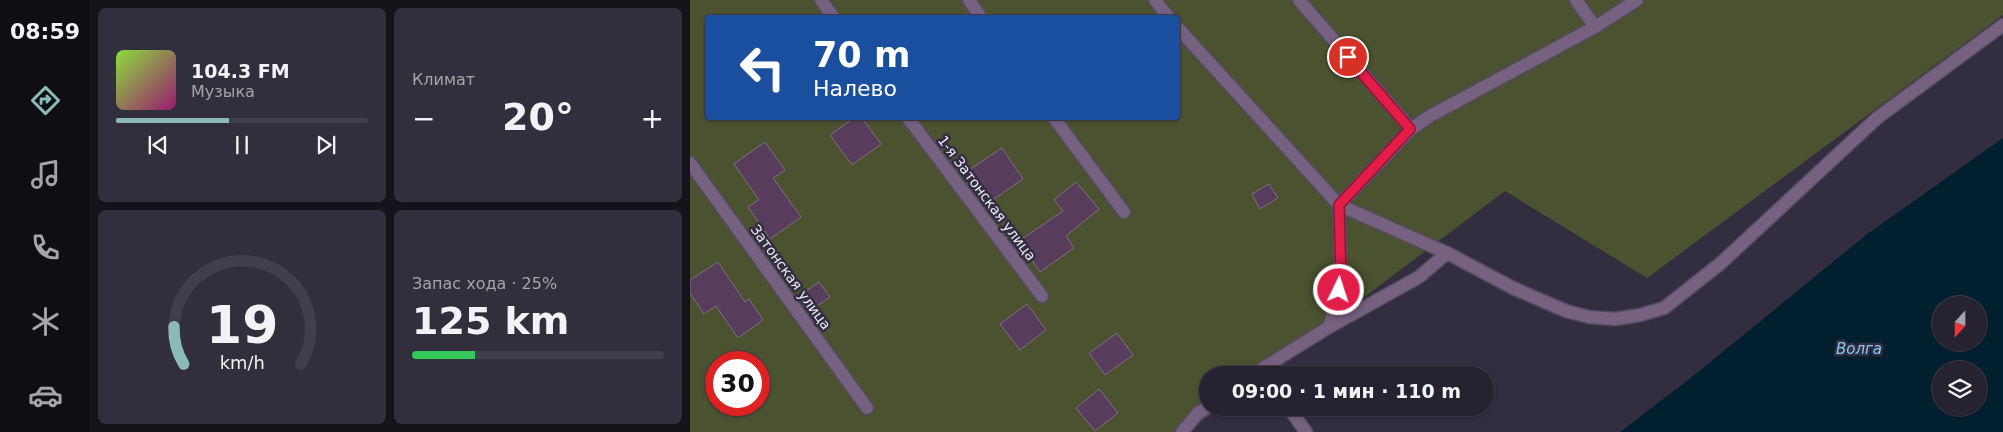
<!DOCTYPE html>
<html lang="ru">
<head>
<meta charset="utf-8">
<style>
  body { margin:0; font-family:"DejaVu Sans",sans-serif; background:#322f3c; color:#f1f3f6; height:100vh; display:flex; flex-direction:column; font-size:19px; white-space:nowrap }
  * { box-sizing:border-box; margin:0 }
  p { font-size:16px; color:#a4a4ab }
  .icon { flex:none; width:28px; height:28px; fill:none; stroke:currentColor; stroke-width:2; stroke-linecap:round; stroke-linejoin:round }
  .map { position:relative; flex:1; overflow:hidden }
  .panel { display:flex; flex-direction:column; gap:8px; padding:8px; background:#15131a; width:600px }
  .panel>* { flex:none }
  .guide { position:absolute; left:15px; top:15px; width:475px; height:105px; border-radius:5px; box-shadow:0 1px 4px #0004,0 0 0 1px #423f4c; background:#1a4fa0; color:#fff; overflow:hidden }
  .needle { width:32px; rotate:201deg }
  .buttons { position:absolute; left:1242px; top:296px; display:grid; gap:10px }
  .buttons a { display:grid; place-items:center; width:55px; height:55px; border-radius:50%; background:#262230; box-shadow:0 1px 4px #0004,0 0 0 1px #423f4c; font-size:25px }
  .speed { position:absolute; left:15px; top:351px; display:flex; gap:10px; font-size:25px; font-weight:700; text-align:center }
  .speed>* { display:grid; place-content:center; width:65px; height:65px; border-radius:50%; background:#262230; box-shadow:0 1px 4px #0004,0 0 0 1px #423f4c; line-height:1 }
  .speed .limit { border:8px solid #d22; background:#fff; color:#111 }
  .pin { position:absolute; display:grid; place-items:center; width:42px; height:42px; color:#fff; margin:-21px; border:2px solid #fff; border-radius:50%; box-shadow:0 1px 5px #0007 }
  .me { position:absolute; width:55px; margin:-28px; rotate:4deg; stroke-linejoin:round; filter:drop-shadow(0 0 4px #0008) }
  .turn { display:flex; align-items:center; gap:18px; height:105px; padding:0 25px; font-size:22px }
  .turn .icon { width:65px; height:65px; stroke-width:2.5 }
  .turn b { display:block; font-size:35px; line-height:42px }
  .big { font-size:38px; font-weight:800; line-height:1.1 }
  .panel .card { flex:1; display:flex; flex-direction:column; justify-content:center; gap:8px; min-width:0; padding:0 18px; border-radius:8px; background:#322f3c }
  .panel .dial { align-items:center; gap:0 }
  .dial svg { height:130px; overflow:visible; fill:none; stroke:#423f4c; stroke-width:7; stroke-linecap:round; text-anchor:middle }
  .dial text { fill:#f1f3f6; stroke:none }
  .song { display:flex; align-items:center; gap:15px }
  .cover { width:60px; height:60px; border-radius:8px; background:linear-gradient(135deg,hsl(90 70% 55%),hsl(320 70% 35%)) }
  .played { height:5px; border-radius:2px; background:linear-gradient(90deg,#8bbbb9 45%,#423f4c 45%) }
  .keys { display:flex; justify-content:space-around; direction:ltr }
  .heat { display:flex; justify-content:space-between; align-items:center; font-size:28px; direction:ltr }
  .charge { height:8px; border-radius:4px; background:linear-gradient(90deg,#34c759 25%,#423f4c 0) }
  .panel .tiles { flex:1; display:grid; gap:8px; grid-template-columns:repeat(2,1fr) }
  .trip { position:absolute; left:509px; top:366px; width:295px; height:50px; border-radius:25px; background:#262230; box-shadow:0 1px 4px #0004,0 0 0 1px #423f4c; font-weight:800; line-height:50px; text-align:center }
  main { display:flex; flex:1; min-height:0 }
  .dock { display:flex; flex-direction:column; width:90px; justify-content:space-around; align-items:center; background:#0f0e13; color:#a4a4ab }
  .dock .icon { width:35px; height:35px }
  .dock .on { color:#8bbbb9 }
  .dock b { font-size:22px; color:#f1f3f6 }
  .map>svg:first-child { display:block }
  .green { fill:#4b522f; fill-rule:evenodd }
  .water { fill:#002030; fill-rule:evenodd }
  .building { fill:#573c5b; stroke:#817183 }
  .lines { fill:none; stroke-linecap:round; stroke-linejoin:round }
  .minor-casing { stroke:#514c5e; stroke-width:15 }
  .minor { stroke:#766180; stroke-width:12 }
  .route-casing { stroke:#92132f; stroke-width:12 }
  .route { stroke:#e11d48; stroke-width:9 }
  .labels { text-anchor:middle; stroke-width:5; stroke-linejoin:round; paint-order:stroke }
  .street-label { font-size:14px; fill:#efecf9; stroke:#332d40 }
  .water-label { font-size:15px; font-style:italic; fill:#84cbf3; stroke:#332d40 }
</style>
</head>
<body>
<main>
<nav class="dock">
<b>08:59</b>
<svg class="icon on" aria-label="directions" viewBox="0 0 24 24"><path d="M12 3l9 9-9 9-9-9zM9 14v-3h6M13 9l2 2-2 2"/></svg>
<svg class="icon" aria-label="music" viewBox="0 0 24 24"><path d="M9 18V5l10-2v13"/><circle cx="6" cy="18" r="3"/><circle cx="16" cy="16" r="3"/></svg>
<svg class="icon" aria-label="phone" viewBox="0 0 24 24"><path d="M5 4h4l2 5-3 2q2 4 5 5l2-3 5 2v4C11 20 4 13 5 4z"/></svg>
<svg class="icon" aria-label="climate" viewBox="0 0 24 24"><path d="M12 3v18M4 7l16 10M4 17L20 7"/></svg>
<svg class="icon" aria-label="car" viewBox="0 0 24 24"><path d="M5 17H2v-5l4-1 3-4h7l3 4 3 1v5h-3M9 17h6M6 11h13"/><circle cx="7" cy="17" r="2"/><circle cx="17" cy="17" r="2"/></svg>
</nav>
<section class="panel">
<div class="tiles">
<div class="card">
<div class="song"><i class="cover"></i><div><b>104.3 FM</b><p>Музыка</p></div></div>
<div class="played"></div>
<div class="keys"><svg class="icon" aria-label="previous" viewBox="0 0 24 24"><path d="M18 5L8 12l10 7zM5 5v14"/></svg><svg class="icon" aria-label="pause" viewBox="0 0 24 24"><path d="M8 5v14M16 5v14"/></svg><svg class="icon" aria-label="next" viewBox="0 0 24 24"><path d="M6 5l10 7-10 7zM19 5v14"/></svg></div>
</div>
<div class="card"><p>Климат</p>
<div class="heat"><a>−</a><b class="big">20°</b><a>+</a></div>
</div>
<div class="card dial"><svg viewBox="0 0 100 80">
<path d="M14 69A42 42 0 1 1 86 69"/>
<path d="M14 69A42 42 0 0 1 8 46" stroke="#8bbbb9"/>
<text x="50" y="56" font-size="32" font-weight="700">19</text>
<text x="50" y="72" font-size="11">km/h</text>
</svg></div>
<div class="card"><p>Запас хода · 25%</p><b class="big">125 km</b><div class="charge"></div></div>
</div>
</section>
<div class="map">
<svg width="1313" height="432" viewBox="0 0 1313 432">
  <rect width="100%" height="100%" fill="#332d40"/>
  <path class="green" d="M0,0H1313V15L957,278L815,191L571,375H518V408H529L496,432H0ZM18,18H488V118H18ZM26,362H69V405H26Z"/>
  <path class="water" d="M1313,138V432H930L1002,377L1176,235ZM1251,305H1289V342H1251ZM1251,370H1289V408H1251Z"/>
  <g class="building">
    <path d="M164,118H172L191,144L162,165L140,135Z"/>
    <path d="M75,142L95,170L83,178L111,217L80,239L58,207L69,200L44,164Z"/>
    <path d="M312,148L333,179L301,201L279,170Z"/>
    <path d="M386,182L409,209L376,236L384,248L350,272L329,241L373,211L364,200Z"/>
    <path d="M579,184L588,198L570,209L562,194Z"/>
    <path d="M28,262L55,302L59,299L73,320L48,338L26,306L14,314L0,293V280Z"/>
    <path d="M129,282L140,297L118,312L107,297Z"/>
    <path d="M337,304L356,330L330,350L310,324Z"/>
    <path d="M427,333L443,355L415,375L399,353Z"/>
    <path d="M409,389L428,413L405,431L386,408Z"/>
  </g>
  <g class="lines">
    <g class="minor-casing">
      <g id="minor">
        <path d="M131,0L144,18"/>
        <path d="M279,0L291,18"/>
        <path d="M465,0L479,18"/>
        <path d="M609,0L721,129"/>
        <path d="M886,0L905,27"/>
        <path d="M947,0L905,27L740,116L721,129L649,205L757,253L823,288L876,311L899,317L925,319L950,315L974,308L1031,263L1187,118L1313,25"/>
        <path d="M488,28L649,205C650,252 655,282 639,327"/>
        <path d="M218,118L352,296"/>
        <path d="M364,118L434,212"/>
        <path d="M0,163L177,408"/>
        <path d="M562,375L639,327L729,277L757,253"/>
        <path d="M599,408L616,432"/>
        <path d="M492,432L508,413L518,407"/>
      </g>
    </g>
    <use href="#minor" class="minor"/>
  </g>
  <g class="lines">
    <g class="route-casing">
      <path id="route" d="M649,290L651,278L649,205L720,129L658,57"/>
    </g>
    <use href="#route" class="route"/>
  </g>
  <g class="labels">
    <g class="street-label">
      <text transform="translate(297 198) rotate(53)" y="5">1-я Затонская улица</text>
      <text transform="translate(101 277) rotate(54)" y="5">Затонская улица</text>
    </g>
    <g class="water-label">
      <text x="1169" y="354">Волга</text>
    </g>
  </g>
</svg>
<div class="buttons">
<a><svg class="needle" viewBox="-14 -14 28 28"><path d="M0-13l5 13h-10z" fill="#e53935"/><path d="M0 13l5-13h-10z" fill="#a4a4ab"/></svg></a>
<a><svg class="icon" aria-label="layers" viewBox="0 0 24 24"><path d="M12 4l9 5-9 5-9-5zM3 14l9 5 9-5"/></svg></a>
</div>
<div class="speed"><div class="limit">30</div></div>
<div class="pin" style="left:658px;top:57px;background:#d93025"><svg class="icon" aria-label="arrive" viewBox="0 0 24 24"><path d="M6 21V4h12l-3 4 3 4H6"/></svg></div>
<svg class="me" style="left:649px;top:290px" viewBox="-20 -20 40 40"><circle r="17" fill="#e11d48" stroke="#fff" stroke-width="3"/><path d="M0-11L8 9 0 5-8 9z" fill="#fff"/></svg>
<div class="trip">09:00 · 1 мин · 110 m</div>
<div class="guide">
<div class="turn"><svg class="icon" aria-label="left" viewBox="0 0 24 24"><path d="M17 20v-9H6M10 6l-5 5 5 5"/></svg><div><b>70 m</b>Налево</div></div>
</div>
</div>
</main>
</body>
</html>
